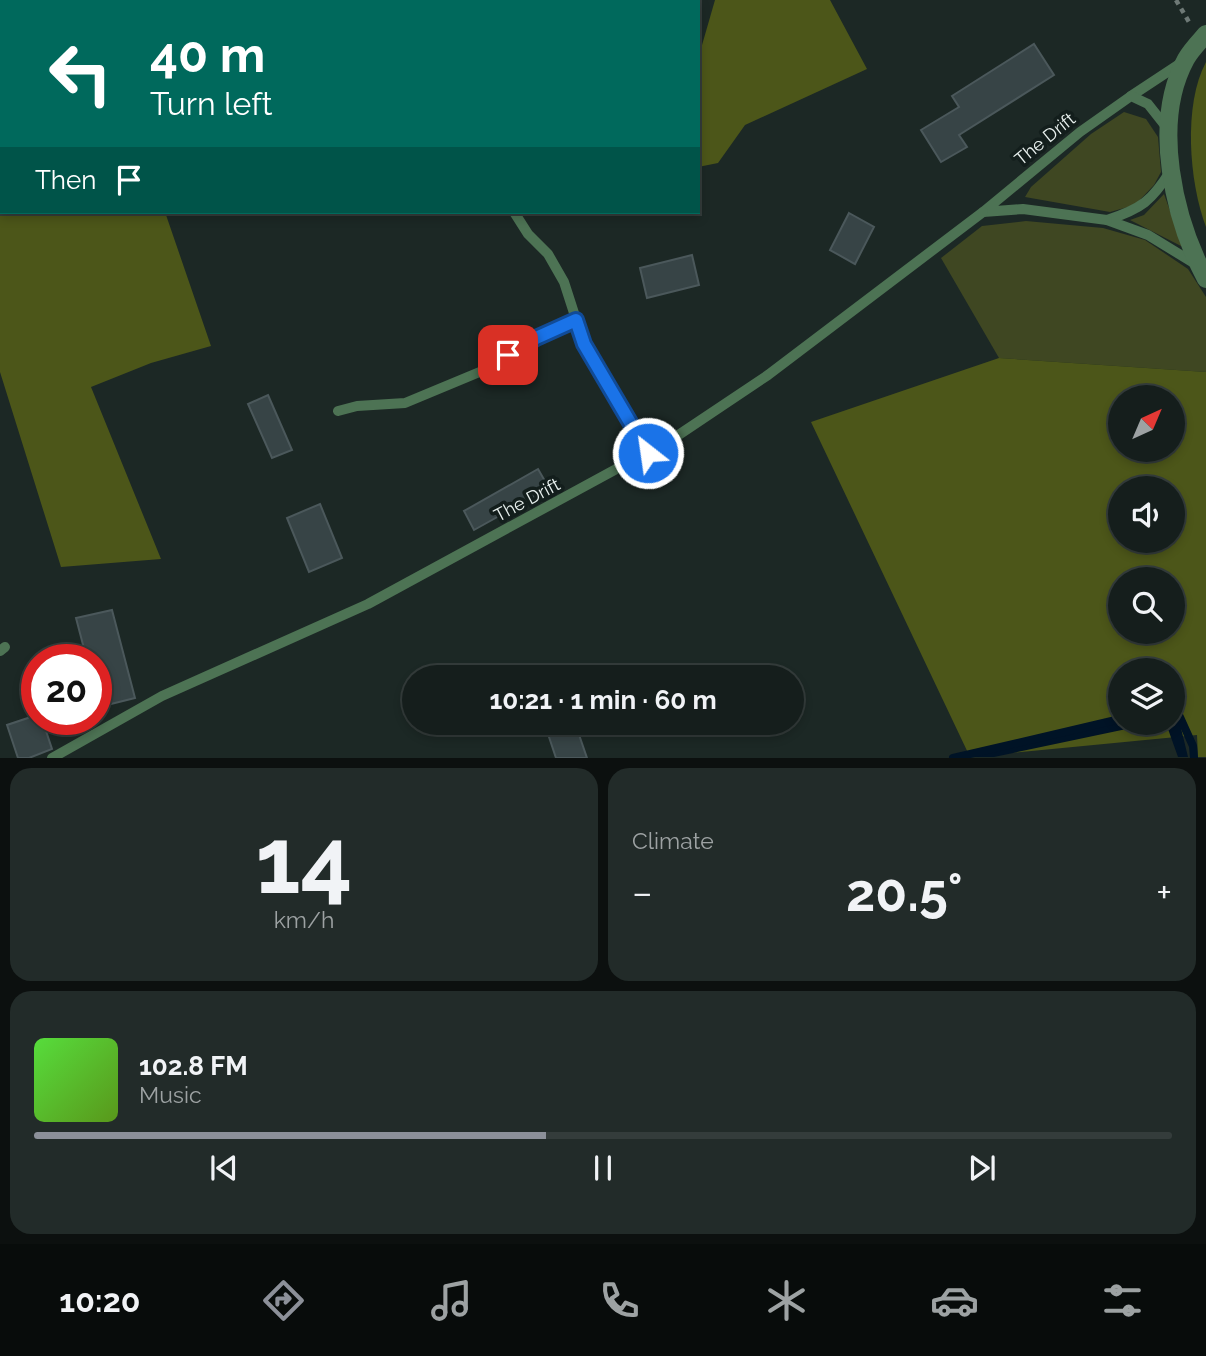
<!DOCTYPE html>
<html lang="en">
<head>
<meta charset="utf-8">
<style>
  body { margin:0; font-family:Raleway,sans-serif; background:#222b29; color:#f1f3f6; height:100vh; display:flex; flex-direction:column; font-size:26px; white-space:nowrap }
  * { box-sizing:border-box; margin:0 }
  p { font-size:23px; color:#9da2a3 }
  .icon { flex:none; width:38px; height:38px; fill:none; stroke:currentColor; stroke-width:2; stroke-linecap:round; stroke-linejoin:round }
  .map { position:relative; height:758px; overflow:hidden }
  .sheet { display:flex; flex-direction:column; gap:10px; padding:10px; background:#0c100f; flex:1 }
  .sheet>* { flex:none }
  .top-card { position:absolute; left:0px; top:0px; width:700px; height:214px; box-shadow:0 4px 10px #0003,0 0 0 2px #343c3b; background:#00695c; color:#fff; overflow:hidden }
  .needle { width:46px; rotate:44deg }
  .buttons { position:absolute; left:1108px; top:385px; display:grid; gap:14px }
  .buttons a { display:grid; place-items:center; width:77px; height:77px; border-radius:50%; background:#151e1c; box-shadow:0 4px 10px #0003,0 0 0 2px #343c3b; font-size:35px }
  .speed { position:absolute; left:21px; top:644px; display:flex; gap:14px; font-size:35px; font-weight:700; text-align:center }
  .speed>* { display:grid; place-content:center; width:91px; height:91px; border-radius:50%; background:#151e1c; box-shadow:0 4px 10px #0003,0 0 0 2px #343c3b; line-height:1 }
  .speed .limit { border:10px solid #d22; background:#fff; color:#111 }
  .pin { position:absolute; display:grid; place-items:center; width:60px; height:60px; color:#fff; margin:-30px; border-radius:14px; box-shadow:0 4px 10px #0006 }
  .me { position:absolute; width:77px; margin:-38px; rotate:330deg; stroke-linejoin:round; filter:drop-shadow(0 0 5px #0008) }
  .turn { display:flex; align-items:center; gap:24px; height:147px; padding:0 35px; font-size:32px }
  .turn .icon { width:91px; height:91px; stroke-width:2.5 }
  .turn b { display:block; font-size:49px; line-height:60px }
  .then { display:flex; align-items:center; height:66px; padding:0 35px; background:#0003; gap:14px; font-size:26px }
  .big { font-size:52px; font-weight:700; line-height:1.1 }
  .sheet .widget { flex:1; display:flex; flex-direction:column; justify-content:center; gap:10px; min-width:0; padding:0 24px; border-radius:21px; background:#222b29 }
  .sheet .dial { align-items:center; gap:0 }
  .dial b { font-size:91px; line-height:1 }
  .song { display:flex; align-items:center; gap:21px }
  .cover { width:84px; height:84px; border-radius:10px; background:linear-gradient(135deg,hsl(110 70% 55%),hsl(90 70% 35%)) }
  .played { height:7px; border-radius:4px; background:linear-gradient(90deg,#8c9099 45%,#343c3b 45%) }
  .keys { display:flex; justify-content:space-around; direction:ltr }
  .heat { display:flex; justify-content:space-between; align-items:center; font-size:38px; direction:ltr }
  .sheet .tiles { flex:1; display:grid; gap:10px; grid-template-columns:1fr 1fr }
  .widget:last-child { grid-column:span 2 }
  .trip { position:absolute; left:402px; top:665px; width:402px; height:70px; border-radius:35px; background:#151e1c; box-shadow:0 4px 10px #0003,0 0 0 2px #343c3b; font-weight:700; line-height:70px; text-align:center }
  .menu { display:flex; height:112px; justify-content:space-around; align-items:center; background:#080c0b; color:#9da2a3 }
  .menu .icon { width:49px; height:49px }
  .menu .current { color:#8c9099 }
  .menu b { font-size:32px; color:#f1f3f6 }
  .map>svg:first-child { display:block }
  .green { fill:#3f4722 }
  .forest { fill:#4c5619; fill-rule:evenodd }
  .water { fill:#001326 }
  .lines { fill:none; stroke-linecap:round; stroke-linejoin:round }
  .stream { stroke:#001326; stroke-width:8 }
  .building { fill:#374446; stroke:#4b585b; stroke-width:2 }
  .path { stroke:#6e7976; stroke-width:4.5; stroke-dasharray:5 5; stroke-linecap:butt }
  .lane { stroke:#4d7354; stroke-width:10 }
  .street { stroke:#4d7354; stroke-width:18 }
  .route-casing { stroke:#114b97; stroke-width:18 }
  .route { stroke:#1a73e8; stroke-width:12 }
  .labels { text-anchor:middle; stroke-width:7; stroke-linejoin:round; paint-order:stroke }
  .street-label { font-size:18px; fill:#e9f1ef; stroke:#131e1c }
</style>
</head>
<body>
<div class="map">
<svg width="1206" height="758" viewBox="0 0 1206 758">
  <rect width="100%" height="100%" fill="#1c2825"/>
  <g class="green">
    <path d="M1124,112L1146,119L1158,137L1161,172L1154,185L1135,205L1110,212L1025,197L1031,187L1091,134Z"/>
    <path d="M1164,194L1183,247L1130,220L1144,215Z"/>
    <path d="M1026,221L1103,228L1145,240L1188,269L1206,297V372L999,358L941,258L982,226Z"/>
  </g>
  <g class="forest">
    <path d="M0,0L94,2H2V212H165L211,346L151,363L91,387L161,559L61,567L0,372Z"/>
    <path d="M715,0H830L867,69L745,125L718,163L698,167V59Z"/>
    <path d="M1206,62V227C1189,182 1183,105 1206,62Z"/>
    <path d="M999,358L1206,372V757H1198L1197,735L970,757L811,422ZM1120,397H1172V450H1120ZM1120,488H1172V541H1120ZM1120,579H1172V632H1120ZM1120,670H1172V723H1120Z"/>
  </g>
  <path class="water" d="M1173,716L1180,724L1188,757H1178L1168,729L1155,723L994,757H969L1107,722L1172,723Z"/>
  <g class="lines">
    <g class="stream">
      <path d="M1172,715H1179L1193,746L1194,758"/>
      <path d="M953,758L1120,719"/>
    </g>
  </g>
  <g class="building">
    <path d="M1034,44L1054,75L959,135L967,147L941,162L921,130L959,107L952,96Z"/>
    <path d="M849,213L874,227L855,264L830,250Z"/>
    <path d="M692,255L699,285L647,298L640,268Z"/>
    <path d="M268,395L292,450L272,458L248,404Z"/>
    <path d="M538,469L549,488L474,530L464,511Z"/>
    <path d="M320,504L342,558L309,572L287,518Z"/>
    <path d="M112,610L135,698L99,707L96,660H87L76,618Z"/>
    <path d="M37,715V719H42L52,749L29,758H18L7,725Z"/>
    <path d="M562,723H575L587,758H556L546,728Z"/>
  </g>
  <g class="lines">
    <path class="path" d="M1176,0L1189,22"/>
    <g class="lane">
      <path d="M506,0L507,2"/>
      <path d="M1131,96L1181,63"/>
      <path d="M1171,170C1152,201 1141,209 1107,220L1148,235L1197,265"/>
      <path d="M514,212L528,234L548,254L564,282L584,344L648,453"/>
      <path d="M1107,220L1023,209L983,212L1080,132L1131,96L1148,104L1167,128"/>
      <path d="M338,411L357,406L405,403L494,366L536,338L576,320"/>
      <path d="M0,651L5,647"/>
      <path d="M52,758L162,696L368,604L677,436L768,375L983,212"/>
    </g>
    <path class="street" d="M1206,34C1199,42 1191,50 1186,59C1151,123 1174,219 1206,279"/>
  </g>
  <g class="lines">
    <g class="route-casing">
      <path id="route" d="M508,355L536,338L576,320L584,344L648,453"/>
    </g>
    <use href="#route" class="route"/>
  </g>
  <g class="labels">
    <g class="street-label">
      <text transform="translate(1045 139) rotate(-39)" y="6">The Drift</text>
      <text transform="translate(527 500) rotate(-28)" y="6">The Drift</text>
    </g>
  </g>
</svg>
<div class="buttons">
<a><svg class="needle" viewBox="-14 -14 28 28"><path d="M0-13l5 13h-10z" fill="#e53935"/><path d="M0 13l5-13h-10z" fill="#9da2a3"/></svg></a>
<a><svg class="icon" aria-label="sound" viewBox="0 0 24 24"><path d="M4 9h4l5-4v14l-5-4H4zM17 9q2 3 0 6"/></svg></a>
<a><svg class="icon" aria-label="search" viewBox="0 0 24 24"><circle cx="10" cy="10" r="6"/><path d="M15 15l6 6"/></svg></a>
<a><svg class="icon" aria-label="layers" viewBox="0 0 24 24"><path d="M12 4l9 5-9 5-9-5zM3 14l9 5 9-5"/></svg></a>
</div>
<div class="speed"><div class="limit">20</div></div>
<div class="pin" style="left:508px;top:355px;background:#d93025"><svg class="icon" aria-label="arrive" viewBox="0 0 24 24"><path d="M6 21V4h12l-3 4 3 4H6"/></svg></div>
<svg class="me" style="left:648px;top:453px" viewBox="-20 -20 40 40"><circle r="17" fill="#1a73e8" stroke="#fff" stroke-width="3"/><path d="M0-11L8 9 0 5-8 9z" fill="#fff"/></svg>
<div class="trip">10:21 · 1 min · 60 m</div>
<div class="top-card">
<div class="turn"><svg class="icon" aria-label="left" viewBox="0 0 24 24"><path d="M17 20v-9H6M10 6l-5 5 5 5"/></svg><div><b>40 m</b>Turn left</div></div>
<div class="then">Then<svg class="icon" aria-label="arrive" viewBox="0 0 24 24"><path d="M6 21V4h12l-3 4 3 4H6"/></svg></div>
</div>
</div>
<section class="sheet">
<div class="tiles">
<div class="widget dial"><b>14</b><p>km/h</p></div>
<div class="widget"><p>Climate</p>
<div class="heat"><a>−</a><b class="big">20.5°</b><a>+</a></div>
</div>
<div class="widget">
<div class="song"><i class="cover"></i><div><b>102.8 FM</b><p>Music</p></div></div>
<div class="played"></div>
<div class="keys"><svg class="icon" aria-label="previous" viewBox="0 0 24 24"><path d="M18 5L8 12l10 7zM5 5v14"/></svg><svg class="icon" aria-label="pause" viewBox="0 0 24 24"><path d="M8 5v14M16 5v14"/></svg><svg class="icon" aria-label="next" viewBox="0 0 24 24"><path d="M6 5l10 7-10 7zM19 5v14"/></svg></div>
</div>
</div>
</section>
<nav class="menu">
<b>10:20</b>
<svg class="icon current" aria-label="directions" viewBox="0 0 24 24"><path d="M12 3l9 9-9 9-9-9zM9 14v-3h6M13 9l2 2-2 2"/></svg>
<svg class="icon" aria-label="music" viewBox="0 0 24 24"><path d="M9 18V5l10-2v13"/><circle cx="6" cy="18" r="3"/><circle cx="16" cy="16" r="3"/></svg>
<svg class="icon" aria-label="phone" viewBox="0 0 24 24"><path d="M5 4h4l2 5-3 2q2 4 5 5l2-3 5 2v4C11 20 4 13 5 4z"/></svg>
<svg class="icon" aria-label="climate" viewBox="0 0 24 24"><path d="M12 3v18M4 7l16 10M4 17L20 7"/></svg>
<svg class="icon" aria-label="car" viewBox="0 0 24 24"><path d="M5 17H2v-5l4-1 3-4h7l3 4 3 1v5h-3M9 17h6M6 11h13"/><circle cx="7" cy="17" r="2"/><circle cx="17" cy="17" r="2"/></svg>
<svg class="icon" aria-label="filters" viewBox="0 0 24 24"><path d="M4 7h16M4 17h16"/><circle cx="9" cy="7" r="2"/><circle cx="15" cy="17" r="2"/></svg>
</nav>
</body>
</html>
